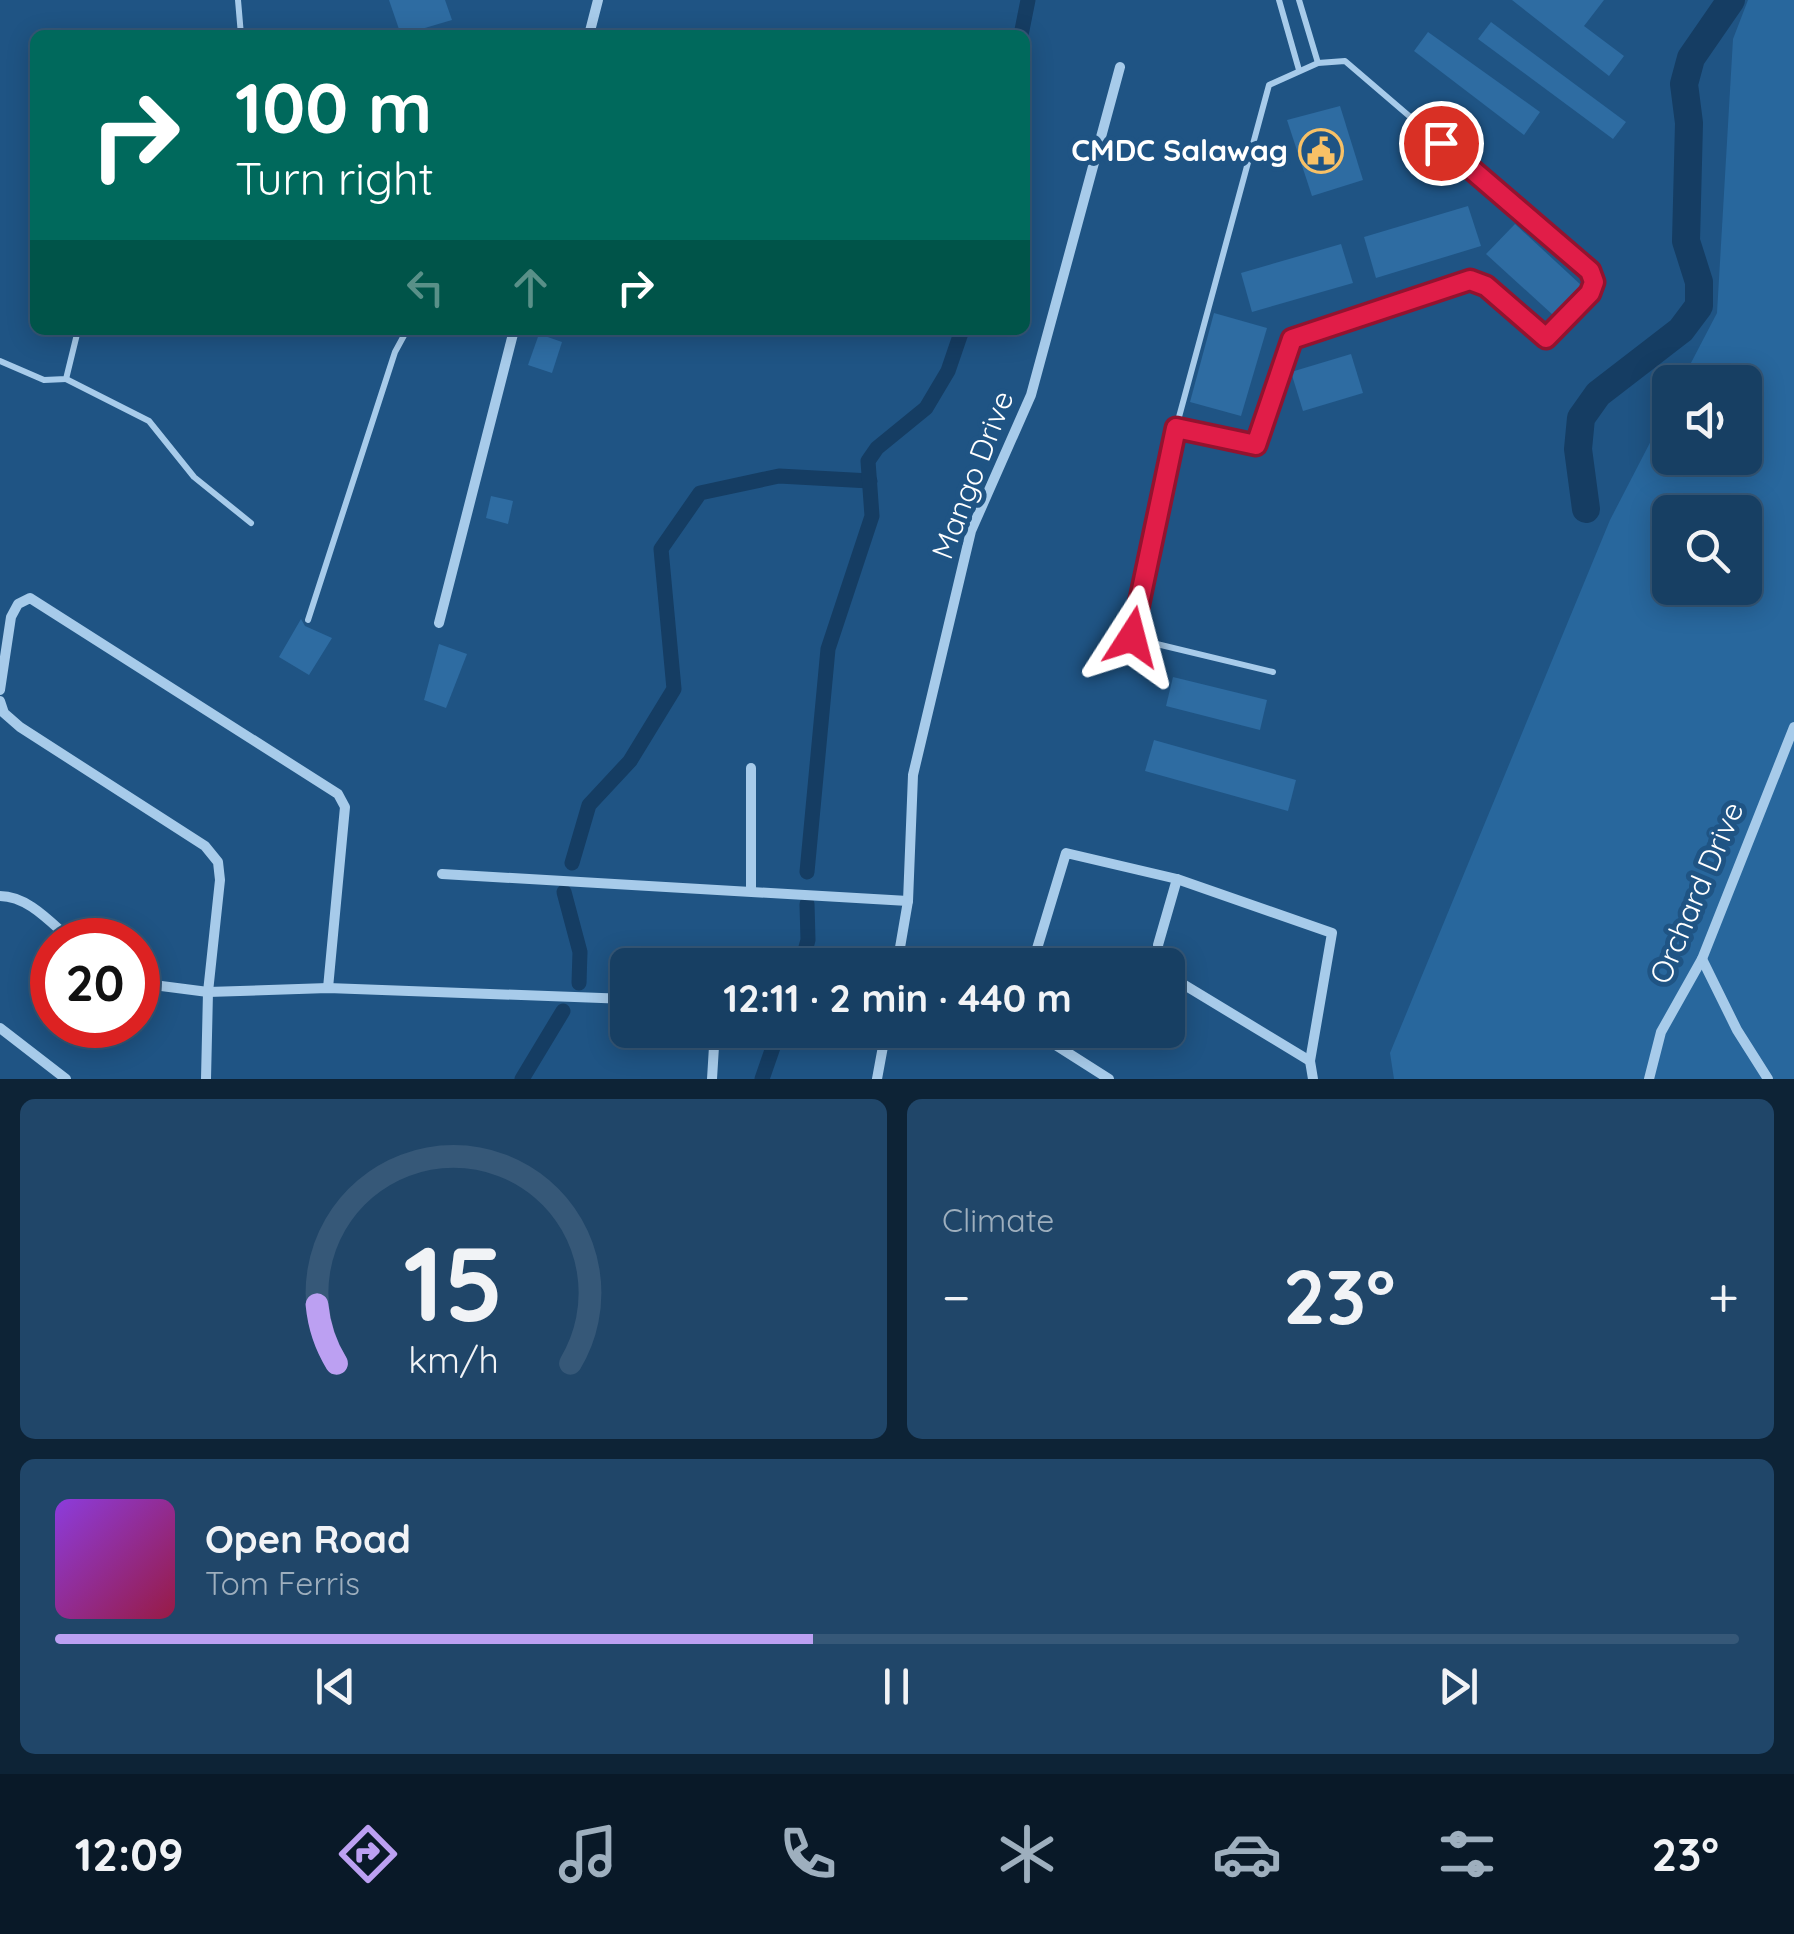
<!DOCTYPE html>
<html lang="en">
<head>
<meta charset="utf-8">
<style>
  body { margin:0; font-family:Quicksand,sans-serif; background:#204669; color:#f1f3f6; height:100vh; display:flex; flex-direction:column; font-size:38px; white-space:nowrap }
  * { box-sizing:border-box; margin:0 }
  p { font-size:32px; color:#9eafbe }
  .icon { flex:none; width:55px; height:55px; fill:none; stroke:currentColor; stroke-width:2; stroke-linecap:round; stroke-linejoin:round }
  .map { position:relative; height:1079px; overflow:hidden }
  .drawer { display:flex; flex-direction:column; gap:20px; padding:20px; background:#0d2336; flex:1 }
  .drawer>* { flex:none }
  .banner { position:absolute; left:30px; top:30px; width:1000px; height:305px; border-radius:15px; box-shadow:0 5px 25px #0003,0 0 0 2px #365878; background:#00695c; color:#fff; overflow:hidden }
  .controls { position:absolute; left:1652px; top:365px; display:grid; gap:20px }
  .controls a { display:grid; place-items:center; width:110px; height:110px; border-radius:15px; background:#173f63; box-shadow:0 5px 25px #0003,0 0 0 2px #365878; font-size:50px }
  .speed { position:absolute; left:30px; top:918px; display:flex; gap:20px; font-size:50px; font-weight:700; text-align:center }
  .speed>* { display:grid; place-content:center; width:130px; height:130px; border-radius:50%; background:#173f63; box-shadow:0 5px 25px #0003,0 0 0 2px #365878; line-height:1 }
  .speed .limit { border:15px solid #d22; background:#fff; color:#111 }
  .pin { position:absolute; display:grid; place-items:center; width:85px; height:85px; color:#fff; margin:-42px; border:5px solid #fff; border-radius:50%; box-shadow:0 2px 10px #0007 }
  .me { position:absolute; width:110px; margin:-55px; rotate:9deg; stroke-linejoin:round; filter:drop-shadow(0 0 8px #0008) }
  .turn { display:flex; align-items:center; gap:35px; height:210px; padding:0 40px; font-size:45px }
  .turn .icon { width:130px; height:130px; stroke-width:2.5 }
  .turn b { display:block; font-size:70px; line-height:85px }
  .lanes { display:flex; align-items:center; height:95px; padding:0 40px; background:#0003; justify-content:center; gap:50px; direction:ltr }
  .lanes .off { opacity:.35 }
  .big { font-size:75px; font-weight:700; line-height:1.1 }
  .drawer .widget { flex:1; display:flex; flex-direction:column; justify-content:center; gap:15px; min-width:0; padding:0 35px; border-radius:15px; background:#204669 }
  .drawer .dial { align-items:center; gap:0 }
  .dial svg { height:260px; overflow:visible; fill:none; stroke:#365878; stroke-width:7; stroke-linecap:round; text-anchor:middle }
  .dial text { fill:#f1f3f6; stroke:none }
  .song { display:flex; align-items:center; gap:30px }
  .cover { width:120px; height:120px; border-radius:15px; background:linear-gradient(135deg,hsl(270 70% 55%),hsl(340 70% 35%)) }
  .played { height:10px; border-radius:5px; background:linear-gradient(90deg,#bca0f2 45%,#365878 45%) }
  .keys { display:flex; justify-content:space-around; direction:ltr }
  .heat { display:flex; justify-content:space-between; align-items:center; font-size:55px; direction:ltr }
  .drawer .tiles { flex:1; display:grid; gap:20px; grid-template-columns:1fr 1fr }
  .widget:last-child { grid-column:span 2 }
  .trip { position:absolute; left:610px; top:948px; width:575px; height:100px; border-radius:15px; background:#173f63; box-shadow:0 5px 25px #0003,0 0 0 2px #365878; font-weight:700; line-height:100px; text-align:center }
  .tabs { display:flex; height:160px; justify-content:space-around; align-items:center; background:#091928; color:#9eafbe }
  .tabs .icon { width:70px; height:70px }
  .tabs .on { color:#bca0f2 }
  .tabs b { font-size:45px; color:#f1f3f6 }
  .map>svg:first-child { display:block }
  .green { fill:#28679d; fill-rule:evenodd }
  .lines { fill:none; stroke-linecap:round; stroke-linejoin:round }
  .canal { stroke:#153d63; stroke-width:15 }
  .river { stroke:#153d63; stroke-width:28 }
  .building { fill:#2e6ca2 }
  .lane { stroke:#a7cbea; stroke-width:6 }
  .street { stroke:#a7cbea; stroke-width:10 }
  .route-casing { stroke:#92132f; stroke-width:25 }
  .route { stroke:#e11d48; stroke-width:18 }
  .labels { text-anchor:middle; stroke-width:10; stroke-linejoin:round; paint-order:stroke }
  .poi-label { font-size:30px; font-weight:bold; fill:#fff; stroke:#1f5484; text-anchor:end }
  .street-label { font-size:30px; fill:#fff; stroke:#1f5484 }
</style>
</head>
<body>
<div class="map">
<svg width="1794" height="1079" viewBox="0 0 1794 1079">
  <rect width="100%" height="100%" fill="#1f5484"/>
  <path class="green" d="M1748,0H1794V1079H1394L1390,1053L1610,520L1670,404V458H1745V382H1681L1717,313L1733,39ZM1670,512H1745V588H1670Z"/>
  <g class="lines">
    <g class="canal">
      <path d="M1021,35L1028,0"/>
      <path d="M572,863L589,805L630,761L674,689L661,549L700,493L779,476L870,481"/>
      <path d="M807,872L828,649L872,516L868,461L877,448L926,408L948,371L962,330"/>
      <path d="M564,892L580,952L579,983"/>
      <path d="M801,965L808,940L807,904"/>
      <path d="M522,1079L563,1011"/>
      <path d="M762,1079L779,1030"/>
    </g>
    <path class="river" d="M1586,509L1578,449L1581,418L1598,394L1681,330L1699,306V282L1686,241L1689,123L1684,84L1691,58L1731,0"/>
  </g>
  <g class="building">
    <path d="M389,0H445L452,20L401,35Z"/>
    <path d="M1512,0H1604L1584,26L1624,56L1609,76Z"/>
    <path d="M1491,22L1626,122L1613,139L1478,39Z"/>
    <path d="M1428,32L1540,112L1524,135L1414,51Z"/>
    <path d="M1340,106L1363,180L1312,196L1287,120Z"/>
    <path d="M1468,206L1481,246L1376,278L1364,237Z"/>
    <path d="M1515,224L1581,285L1553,315L1486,254Z"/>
    <path d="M1341,244L1353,283L1252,312L1241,273Z"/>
    <path d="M1214,313L1267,328L1241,416L1190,402Z"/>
    <path d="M539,334L562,342L552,373L528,365Z"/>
    <path d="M1351,354L1363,393L1303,411L1291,372Z"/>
    <path d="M491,496L513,501L508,524L486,518Z"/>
    <path d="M301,619L305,626L332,638L309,675L279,657Z"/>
    <path d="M439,644L467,654L446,708L424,700Z"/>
    <path d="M1173,677L1267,700L1260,730L1166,706Z"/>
    <path d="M1154,740L1296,780L1288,811L1145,771Z"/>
  </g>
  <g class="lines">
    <g class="lane">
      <path d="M238,0L241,35"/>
      <path d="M1279,0L1299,70"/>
      <path d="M1299,0L1318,63"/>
      <path d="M0,361L44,380L66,379L78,330"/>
      <path d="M66,379L149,421L194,477L251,523"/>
      <path d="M1176,428L1256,445L1292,339L1470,280L1486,286L1540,336H1552L1590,293L1594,282L1590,271L1345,61L1318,63L1269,85L1176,428L1130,633L1136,639L1273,672"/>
      <path d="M308,620L395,352L407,330"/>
    </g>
    <g class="street">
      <path d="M589,35L598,0"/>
      <path d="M439,623L514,330"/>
      <path d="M0,690L11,617L18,604L30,598L338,794L345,807L328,988"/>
      <path d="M0,701L4,713L20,727L205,846L218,862L220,880L208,992L206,1079"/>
      <path d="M751,768V889"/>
      <path d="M442,874L908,901"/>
      <path d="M0,896C28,896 51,923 71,940"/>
      <path d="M1702,959L1737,1030L1768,1079"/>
      <path d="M897,965L908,901L913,775L971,531L1031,395L1120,67"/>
      <path d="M1032,965L1066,853L1177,879L1332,933L1310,1061L1313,1079"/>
      <path d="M1161,965L1158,945L1177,879"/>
      <path d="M1168,975L1310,1061"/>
      <path d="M138,983L208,992L328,988L628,999"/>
      <path d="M0,1028L66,1079"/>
      <path d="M1032,1030L1109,1079"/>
      <path d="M712,1079L715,1030"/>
      <path d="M877,1079L886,1030"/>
      <path d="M1649,1079L1661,1032L1702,959L1794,727"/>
    </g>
  </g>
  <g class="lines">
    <g class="route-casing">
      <path id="route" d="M1132,637L1176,428L1256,445L1292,339L1470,280L1486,286L1546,338L1590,293L1594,282L1590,271L1441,143"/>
    </g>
    <use href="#route" class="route"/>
  </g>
  <defs>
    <g id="civic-ring" transform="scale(2.25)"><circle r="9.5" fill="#1f5484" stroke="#f8c166" stroke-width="1.5"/><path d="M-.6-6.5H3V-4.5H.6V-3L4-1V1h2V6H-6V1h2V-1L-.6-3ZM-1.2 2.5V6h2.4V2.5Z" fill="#f8c166"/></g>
  </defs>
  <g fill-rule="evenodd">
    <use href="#civic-ring" x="1321" y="151"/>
  </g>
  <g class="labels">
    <g class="poi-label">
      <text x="1288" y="161">CMDC Salawag</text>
    </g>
    <g class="street-label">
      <text transform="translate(973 475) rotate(-69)" y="10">Mango Drive</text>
      <text transform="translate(1697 893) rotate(-67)" y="10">Orchard Drive</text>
    </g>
  </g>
</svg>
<div class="controls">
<a><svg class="icon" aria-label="sound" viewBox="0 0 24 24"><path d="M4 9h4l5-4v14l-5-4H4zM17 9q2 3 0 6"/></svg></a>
<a><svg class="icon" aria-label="search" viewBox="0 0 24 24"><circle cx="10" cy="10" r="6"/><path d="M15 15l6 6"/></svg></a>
</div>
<div class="speed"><div class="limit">20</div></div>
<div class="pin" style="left:1441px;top:143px;background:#d93025"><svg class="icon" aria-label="arrive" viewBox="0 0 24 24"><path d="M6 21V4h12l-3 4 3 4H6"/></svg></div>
<svg class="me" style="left:1132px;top:637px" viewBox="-20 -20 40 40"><path d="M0-17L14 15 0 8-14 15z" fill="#e11d48" stroke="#fff" stroke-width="4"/></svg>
<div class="trip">12:11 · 2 min · 440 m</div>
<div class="banner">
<div class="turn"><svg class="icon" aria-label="right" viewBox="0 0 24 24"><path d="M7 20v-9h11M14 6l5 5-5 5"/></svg><div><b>100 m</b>Turn right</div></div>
<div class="lanes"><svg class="icon off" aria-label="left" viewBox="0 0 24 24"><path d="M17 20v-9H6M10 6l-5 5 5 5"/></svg><svg class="icon off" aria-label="ahead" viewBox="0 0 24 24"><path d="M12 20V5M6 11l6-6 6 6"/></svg><svg class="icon" aria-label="right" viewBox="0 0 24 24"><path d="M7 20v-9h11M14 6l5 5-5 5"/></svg></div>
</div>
</div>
<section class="drawer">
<div class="tiles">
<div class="widget dial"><svg viewBox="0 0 100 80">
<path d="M14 69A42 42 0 1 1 86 69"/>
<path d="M14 69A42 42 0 0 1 8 51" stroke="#bca0f2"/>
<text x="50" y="56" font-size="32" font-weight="700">15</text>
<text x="50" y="72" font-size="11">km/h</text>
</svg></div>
<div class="widget"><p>Climate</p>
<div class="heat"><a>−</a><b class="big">23°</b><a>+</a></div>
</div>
<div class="widget">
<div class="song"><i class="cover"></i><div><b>Open Road</b><p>Tom Ferris</p></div></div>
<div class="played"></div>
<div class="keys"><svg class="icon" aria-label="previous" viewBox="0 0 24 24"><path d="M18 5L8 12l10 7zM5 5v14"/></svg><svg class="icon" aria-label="pause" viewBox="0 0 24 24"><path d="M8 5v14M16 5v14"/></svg><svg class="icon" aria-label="next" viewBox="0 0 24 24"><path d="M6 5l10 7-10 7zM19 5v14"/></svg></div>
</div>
</div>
</section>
<nav class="tabs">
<b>12:09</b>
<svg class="icon on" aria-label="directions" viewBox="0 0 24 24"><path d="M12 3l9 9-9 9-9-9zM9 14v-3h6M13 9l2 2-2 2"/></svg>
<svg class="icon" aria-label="music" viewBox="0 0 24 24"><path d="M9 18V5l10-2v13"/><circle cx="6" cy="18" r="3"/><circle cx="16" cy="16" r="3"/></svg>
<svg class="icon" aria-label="phone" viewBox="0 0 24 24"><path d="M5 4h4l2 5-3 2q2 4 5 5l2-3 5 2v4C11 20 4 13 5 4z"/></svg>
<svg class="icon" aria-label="climate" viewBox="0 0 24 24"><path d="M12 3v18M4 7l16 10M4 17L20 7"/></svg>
<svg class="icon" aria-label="car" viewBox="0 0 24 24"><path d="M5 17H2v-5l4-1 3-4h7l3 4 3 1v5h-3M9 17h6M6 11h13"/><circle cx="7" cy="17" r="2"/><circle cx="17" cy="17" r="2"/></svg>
<svg class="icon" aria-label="filters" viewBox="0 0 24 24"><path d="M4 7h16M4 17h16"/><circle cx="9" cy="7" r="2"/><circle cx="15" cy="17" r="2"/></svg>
<b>23°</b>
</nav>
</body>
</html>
